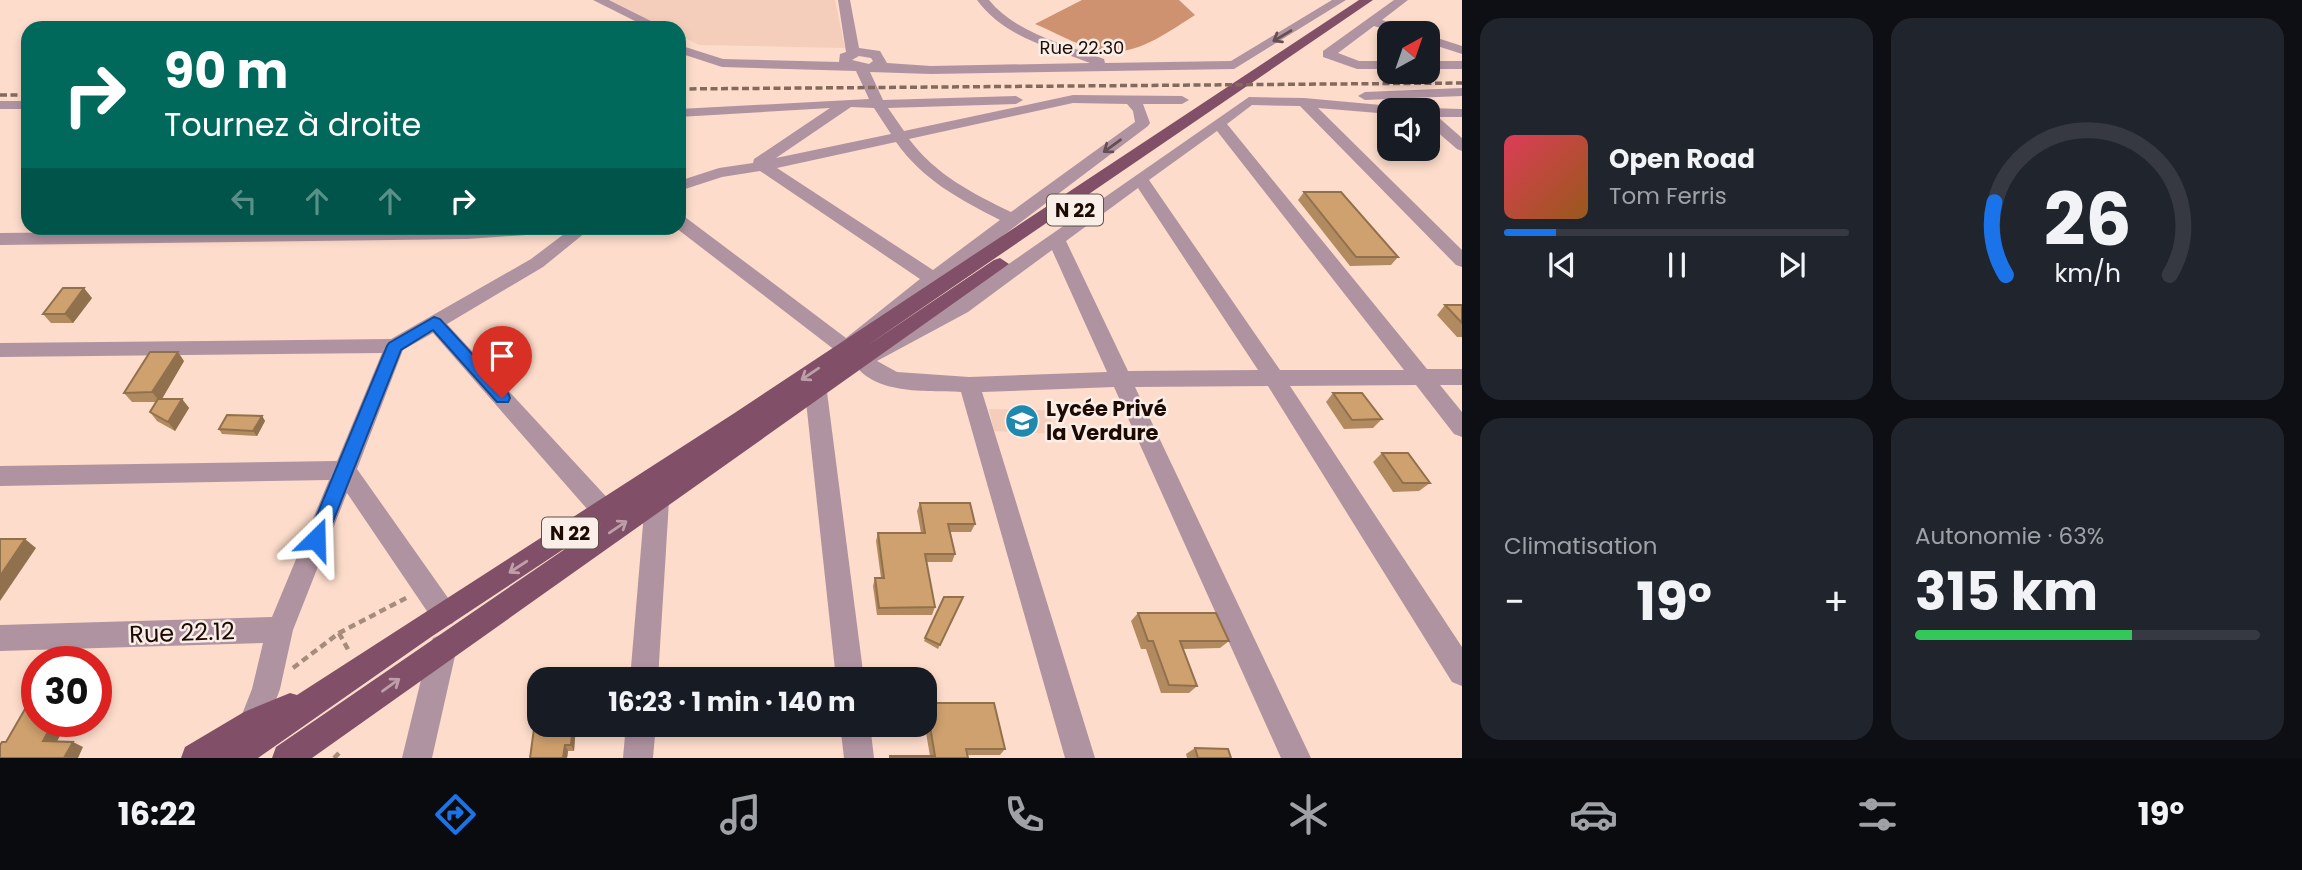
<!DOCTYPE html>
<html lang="fr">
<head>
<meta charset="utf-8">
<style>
  body { margin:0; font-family:Poppins,sans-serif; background:#20242c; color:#f1f3f6; height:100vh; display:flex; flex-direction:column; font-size:26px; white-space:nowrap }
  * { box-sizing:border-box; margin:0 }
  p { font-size:23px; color:#9ea1a6 }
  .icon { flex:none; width:38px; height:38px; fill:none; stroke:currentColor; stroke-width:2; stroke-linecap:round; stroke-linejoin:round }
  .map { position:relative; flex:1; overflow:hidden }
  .sheet { display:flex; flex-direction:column; gap:18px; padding:18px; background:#0d0f14; width:840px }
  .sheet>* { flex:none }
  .banner { position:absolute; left:21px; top:21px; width:665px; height:214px; border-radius:21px; box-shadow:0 4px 10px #0003; background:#00695c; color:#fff; overflow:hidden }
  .needle { width:46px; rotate:40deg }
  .buttons { position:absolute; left:1377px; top:21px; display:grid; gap:14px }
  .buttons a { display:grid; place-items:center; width:63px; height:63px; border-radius:14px; background:#171b24; box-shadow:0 4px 10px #0003; font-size:35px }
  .speed { position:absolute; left:21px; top:646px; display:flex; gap:14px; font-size:35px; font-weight:700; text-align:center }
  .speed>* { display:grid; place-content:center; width:91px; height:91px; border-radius:50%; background:#171b24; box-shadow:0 4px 10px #0003; line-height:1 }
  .speed .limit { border:10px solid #d22; background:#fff; color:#111 }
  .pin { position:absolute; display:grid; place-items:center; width:60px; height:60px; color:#fff; margin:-72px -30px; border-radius:50% 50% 50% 0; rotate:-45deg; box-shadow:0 0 7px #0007 }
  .pin .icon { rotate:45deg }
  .me { position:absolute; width:77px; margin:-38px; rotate:22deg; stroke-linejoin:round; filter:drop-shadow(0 0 5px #0008) }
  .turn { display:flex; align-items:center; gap:24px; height:147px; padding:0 28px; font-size:32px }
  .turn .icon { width:91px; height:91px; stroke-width:2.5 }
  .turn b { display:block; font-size:49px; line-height:60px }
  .lanes { display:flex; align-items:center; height:66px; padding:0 28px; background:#0003; justify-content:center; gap:35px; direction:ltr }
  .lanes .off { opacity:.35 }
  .big { font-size:52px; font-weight:700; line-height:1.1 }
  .sheet .card { flex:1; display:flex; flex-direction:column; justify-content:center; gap:10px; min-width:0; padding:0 24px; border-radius:21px; background:#20242c }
  .sheet .dial { align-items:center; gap:0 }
  .dial svg { height:182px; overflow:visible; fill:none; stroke:#363941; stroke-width:7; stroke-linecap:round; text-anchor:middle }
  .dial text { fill:#f1f3f6; stroke:none }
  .song { display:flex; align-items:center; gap:21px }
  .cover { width:84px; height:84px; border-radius:10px; background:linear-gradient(135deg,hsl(350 70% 55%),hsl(30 70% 35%)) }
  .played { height:7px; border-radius:4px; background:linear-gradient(90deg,#1a73e8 15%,#363941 15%) }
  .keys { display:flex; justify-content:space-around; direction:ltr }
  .heat { display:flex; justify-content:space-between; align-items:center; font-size:38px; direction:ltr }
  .charge { height:10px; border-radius:5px; background:linear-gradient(90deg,#34c759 63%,#363941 0) }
  .sheet .tiles { flex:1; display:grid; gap:18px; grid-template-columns:repeat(2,1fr) }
  .trip { position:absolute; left:527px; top:667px; width:410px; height:70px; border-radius:21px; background:#171b24; box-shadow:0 4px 10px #0003; font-weight:700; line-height:70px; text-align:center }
  .tab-bar { display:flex; height:112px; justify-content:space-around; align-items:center; background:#090b0e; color:#9ea1a6 }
  .tab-bar .icon { width:49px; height:49px }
  .tab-bar .active { color:#1a73e8 }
  .tab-bar b { font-size:32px; color:#f1f3f6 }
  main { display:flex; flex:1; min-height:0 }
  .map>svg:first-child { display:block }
  .built { fill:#f4cebb }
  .forest { fill:#ce9271 }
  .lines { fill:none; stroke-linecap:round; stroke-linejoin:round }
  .path { stroke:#a78c7e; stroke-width:4.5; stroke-dasharray:7 4.5; stroke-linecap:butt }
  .minor { fill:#b093a0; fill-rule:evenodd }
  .major { fill:#815068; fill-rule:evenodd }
  .rail { stroke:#836a5e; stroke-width:3.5; stroke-dasharray:7 3.5; stroke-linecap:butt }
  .wall { fill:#b28a5f }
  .shaded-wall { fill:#91714d }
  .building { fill:#cfa16e; stroke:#91714d; stroke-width:2 }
  .oneway { stroke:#664f52 }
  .oneway2 { stroke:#bd9fa8 }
  .route { fill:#1a73e8; stroke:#114b97; stroke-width:2 }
  .labels { text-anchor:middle; stroke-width:5; stroke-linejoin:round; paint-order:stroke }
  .far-street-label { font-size:18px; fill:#1d0b03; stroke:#f9eee8 }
  .shield { fill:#f9eee8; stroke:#5f4f48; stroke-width:2 }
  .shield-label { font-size:19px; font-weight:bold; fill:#1d0b03 }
  .poi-label { font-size:21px; font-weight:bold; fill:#1d0b03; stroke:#f9eee8; text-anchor:start }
  .near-street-label { font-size:24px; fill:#1d0b03; stroke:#f9eee8 }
</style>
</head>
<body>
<main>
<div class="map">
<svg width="1462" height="758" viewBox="0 0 1462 758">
  <rect width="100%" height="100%" fill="#fddccb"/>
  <g class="built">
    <path d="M610,0H835L845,48L699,45L679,35V28H665Z"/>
    <path d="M989,409L1047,410L1057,434L994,431Z"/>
  </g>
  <path class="forest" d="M1082,0H1179L1195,15C1168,32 1136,57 1101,51C1081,47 1054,32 1035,24Z"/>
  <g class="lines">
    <g class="path">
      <path d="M339,633L350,653"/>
      <path d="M293,668L339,633L408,597"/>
      <path d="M334,758L342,750"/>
    </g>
    <g class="minor">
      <path d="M593,0H609L665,28H649Z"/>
      <path d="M838,0H850L859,48L880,51L887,63L931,66L1090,63C1049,47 1004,37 977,0H989C1017,34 1064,44 1104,59L1105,63L1231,61L1332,0H1346L1234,69L931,74L870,72L883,100L1016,96L1023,100L1016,104L888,108L904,131L1073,95L1182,96L1189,100L1182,104H1143L1150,123L1148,126L903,311L854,354L847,356L840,354L676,228H679V216L685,217L846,338L920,279L760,171L722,177L679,191V181L719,168L753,163L754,159L830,108L679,117V109L869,99L856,71L722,67L679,53V45L723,59L839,62L840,54L846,52ZM859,56L871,58L873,61L869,64L852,60ZM1073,103L1127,104L1133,111L1135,122L1011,212C972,193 936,175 909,139ZM851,107L874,108L891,134L776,158ZM896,142C923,180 959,199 1000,220L933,270L777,168Z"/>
      <path d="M1394,0H1408L1382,20L1413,30L1414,33H1396L1374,26L1338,53L1359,61H1390V69H1357L1323,57V51Z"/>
      <path d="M1428,35L1462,46V54L1428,43Z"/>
      <rect x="1428" y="61" width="34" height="8"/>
      <path d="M1462,88V96L1365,100L1358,96L1365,92Z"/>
      <path d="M1249,97L1304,98L1403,107L1405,110H1390V114L1318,108L1462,250V267L1456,265L1300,106L1252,105L1227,124L1427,369H1462V385H1440L1462,412V437L1454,434L1416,385L1290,386L1462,647V686L1452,682L1268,386L1135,387L1311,758H1281L1114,387L982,392L1095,758H1065L961,392C926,390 872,396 852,360L855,355L954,302ZM1217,131L1404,370H1280L1149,180ZM1138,188L1258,370L1128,371L1066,241ZM1052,250L1107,372L969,377L897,372L877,361L968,312Z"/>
      <rect x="0" y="101" width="28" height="8"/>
      <path d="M1428,108L1462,109V117H1438L1462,138V151L1457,149L1428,124V110H1422Z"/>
      <path d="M483,228H564L555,233L467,239L0,245V233Z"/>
      <path d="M572,228H591L543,267L447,324L613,504L616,511L613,518L604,521L595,518L433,333L403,350L357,469L453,605L457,614L453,623L444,627L435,623L347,493L293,630L280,689L264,732L254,737L244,732L239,722L252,689L263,643L0,651V625L272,617L329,480L0,486V466L337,461L382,353L0,357V343L391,339L531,259Z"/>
      <path d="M816,384L824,386L827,392L864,679H836L805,392L808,386Z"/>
      <path d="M657,491L665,494L669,501L658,679H630L645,501L649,494Z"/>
      <path d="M443,634L453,638L457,647L432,758H402L429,647L433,638Z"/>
      <path d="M626,724H656L653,758H623Z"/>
      <path d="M840,724H870L874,758H844Z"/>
    </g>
    <path class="major" d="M1359,0H1373L865,347L994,260L1000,258L1009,264L312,758H272L276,747L603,523L431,637L258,758H181L185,747L244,712L290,693L297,695L733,414Z"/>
    <g class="rail">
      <path d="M679,89L1462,83"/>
      <path d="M0,95H28"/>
    </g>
  </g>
  <g class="wall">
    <path d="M1304,192L1398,257L1391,265L1350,266L1298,200Z"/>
    <path d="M92,298L73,323H51L43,314Z"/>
    <path d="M1445,305H1462V337H1457L1437,315Z"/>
    <path d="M184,361L162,399H182L189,408L175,431L157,421L150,412L156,402H132L124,393Z"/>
    <path d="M1333,393L1382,419L1373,428L1344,429L1326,402Z"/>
    <path d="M262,416L265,421L257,436L222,434L219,429Z"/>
    <path d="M1382,453L1430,483L1419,491L1393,492L1373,462Z"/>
    <path d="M920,503L975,524L971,532H950L955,554L952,562H926L935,607L932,615H877L873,586L875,578H881L876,541L878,533H921L917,511Z"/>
    <path d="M944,597H963L938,649L924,641Z"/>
    <path d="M1138,613L1229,641L1220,648L1183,649L1197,686L1189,693H1161L1146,649H1141L1131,621Z"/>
    <path d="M926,703L1005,749L1000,755H967L968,758H889L890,756H930L924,721V707Z"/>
    <path d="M576,724L574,751H568L567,758H530Z"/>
    <path d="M1195,748L1231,758H1187L1186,754Z"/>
  </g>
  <g class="shaded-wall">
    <path d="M84,288L92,298L73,323L65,314Z"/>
    <path d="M178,352L184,361L160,402L152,392Z"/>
    <path d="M182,399L189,408L175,431L168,422Z"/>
    <path d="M262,416L265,421L257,436L253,431Z"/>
    <path d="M25,539L36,548L0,601V576Z"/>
    <path d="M54,721H68L54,747L43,741Z"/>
    <path d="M573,724H576L574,751L571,745Z"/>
    <path d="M73,742L83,747L78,758H64Z"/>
    <path d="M565,745L568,751L567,758H563Z"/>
  </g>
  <g class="building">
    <path d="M1304,192H1341L1398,257H1356Z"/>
    <path d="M63,288H84L65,314H43Z"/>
    <path d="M1445,305H1462V323Z"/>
    <path d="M150,352H178L152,392L124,393Z"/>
    <path d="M1333,393H1362L1382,419L1352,420Z"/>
    <path d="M158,399H182L168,422L150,412Z"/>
    <path d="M227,415L262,416L253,431L219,429Z"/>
    <path d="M1382,453H1408L1430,483H1403Z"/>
    <path d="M920,503H970L975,524H948L955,554H925L935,607L879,608L875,578H884L878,533H925Z"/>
    <path d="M0,539H25L0,576Z"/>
    <path d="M944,597H963L940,645L925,638Z"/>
    <path d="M1138,613H1216L1229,641H1180L1197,686L1169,685L1153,641H1148Z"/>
    <path d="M36,690L37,721H54L43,741L73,742L64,758H0V745L2,742H6Z"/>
    <path d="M926,703H994L1005,749H966L968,758H890V756H935Z"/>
    <path d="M536,714H539V724H573L571,745H565L563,758H530Z"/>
    <path d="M1195,748L1228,749L1231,758H1198Z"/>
  </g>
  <defs><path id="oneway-shaft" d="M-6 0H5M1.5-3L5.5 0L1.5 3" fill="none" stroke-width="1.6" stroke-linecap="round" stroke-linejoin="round" transform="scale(1.75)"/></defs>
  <g class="oneway">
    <use href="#oneway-shaft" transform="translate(1282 36) rotate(149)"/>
    <use href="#oneway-shaft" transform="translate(1112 146) rotate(144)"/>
  </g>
  <g class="oneway2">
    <use href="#oneway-shaft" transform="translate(810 374) rotate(146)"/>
    <use href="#oneway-shaft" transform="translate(618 527) rotate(-34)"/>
    <use href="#oneway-shaft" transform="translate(518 567) rotate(147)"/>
    <use href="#oneway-shaft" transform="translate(391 685) rotate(-36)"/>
  </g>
  <path class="route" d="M434,317L440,319L508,393L510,398L508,402H497L433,330L401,350L326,539L323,545L316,547L310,545L307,539L387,346L389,343Z"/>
  <defs>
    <g id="university-disc" transform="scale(1.75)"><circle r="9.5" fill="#1e88af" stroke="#f9eee8"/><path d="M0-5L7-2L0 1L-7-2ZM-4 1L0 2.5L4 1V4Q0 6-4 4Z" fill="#fff"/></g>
  </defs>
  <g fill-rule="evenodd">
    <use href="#university-disc" x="1022" y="421"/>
  </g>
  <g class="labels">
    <g class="far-street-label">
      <text x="1082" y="54">Rue 22.30</text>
    </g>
    <g class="shield">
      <rect x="1047" y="194.5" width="56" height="31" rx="5"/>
      <rect x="542" y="517.5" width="56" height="31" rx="5"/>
    </g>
    <g class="shield-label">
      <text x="1075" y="217">N 22</text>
      <text x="570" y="540">N 22</text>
    </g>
    <g class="poi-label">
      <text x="1046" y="416">Lycée Privé<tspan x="1046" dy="24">la Verdure</tspan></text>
    </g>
    <g class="near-street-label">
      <text transform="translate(182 633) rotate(-2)" y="8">Rue 22.12</text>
    </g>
  </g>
</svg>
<div class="buttons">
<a><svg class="needle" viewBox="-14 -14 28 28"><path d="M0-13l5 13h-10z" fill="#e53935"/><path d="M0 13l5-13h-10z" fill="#9ea1a6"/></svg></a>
<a><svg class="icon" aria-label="sound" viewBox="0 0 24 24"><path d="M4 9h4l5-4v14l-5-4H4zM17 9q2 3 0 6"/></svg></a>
</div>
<div class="speed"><div class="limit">30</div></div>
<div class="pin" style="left:502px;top:398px;background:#d93025"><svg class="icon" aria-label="arrive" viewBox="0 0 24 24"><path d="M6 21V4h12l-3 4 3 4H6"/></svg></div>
<svg class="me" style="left:316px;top:539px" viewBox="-20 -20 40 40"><path d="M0-17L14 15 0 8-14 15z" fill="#1a73e8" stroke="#fff" stroke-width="4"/></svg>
<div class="trip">16:23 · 1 min · 140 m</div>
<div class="banner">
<div class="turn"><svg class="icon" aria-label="right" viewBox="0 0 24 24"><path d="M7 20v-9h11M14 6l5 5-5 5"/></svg><div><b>90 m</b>Tournez à droite</div></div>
<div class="lanes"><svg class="icon off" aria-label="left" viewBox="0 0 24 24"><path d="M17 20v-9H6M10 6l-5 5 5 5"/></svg><svg class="icon off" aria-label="ahead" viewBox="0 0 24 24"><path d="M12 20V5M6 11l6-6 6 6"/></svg><svg class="icon off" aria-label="ahead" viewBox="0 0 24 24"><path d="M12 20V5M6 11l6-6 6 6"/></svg><svg class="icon" aria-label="right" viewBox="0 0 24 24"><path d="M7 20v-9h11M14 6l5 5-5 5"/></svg></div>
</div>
</div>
<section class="sheet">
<div class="tiles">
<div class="card">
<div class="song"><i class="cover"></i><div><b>Open Road</b><p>Tom Ferris</p></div></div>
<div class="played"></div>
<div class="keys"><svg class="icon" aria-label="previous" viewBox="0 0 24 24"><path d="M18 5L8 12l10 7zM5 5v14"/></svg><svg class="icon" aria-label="pause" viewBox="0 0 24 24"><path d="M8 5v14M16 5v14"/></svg><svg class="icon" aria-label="next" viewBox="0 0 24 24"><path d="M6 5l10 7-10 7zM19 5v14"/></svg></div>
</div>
<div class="card dial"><svg viewBox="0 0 100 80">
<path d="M14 69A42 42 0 1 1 86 69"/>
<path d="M14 69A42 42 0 0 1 9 37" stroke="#1a73e8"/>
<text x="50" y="56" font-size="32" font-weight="700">26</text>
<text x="50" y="72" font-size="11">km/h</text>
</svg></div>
<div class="card"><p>Climatisation</p>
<div class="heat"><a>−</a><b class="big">19°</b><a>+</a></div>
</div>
<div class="card"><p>Autonomie · 63%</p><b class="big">315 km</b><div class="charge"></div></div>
</div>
</section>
</main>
<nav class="tab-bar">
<b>16:22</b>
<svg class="icon active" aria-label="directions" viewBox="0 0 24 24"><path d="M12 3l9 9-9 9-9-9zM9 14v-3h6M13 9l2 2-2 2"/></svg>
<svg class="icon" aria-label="music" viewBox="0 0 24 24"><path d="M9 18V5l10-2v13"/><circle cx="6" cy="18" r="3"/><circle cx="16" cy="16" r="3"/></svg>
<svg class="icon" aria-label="phone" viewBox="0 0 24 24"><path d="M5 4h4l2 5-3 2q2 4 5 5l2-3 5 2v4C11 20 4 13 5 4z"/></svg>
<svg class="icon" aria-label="climate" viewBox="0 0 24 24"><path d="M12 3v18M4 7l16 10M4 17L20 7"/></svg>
<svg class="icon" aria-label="car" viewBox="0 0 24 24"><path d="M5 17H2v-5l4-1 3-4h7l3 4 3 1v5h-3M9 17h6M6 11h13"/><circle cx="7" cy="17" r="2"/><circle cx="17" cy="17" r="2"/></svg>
<svg class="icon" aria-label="filters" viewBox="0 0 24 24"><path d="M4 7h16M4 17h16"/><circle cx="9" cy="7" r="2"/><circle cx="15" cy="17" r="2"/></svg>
<b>19°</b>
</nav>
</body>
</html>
